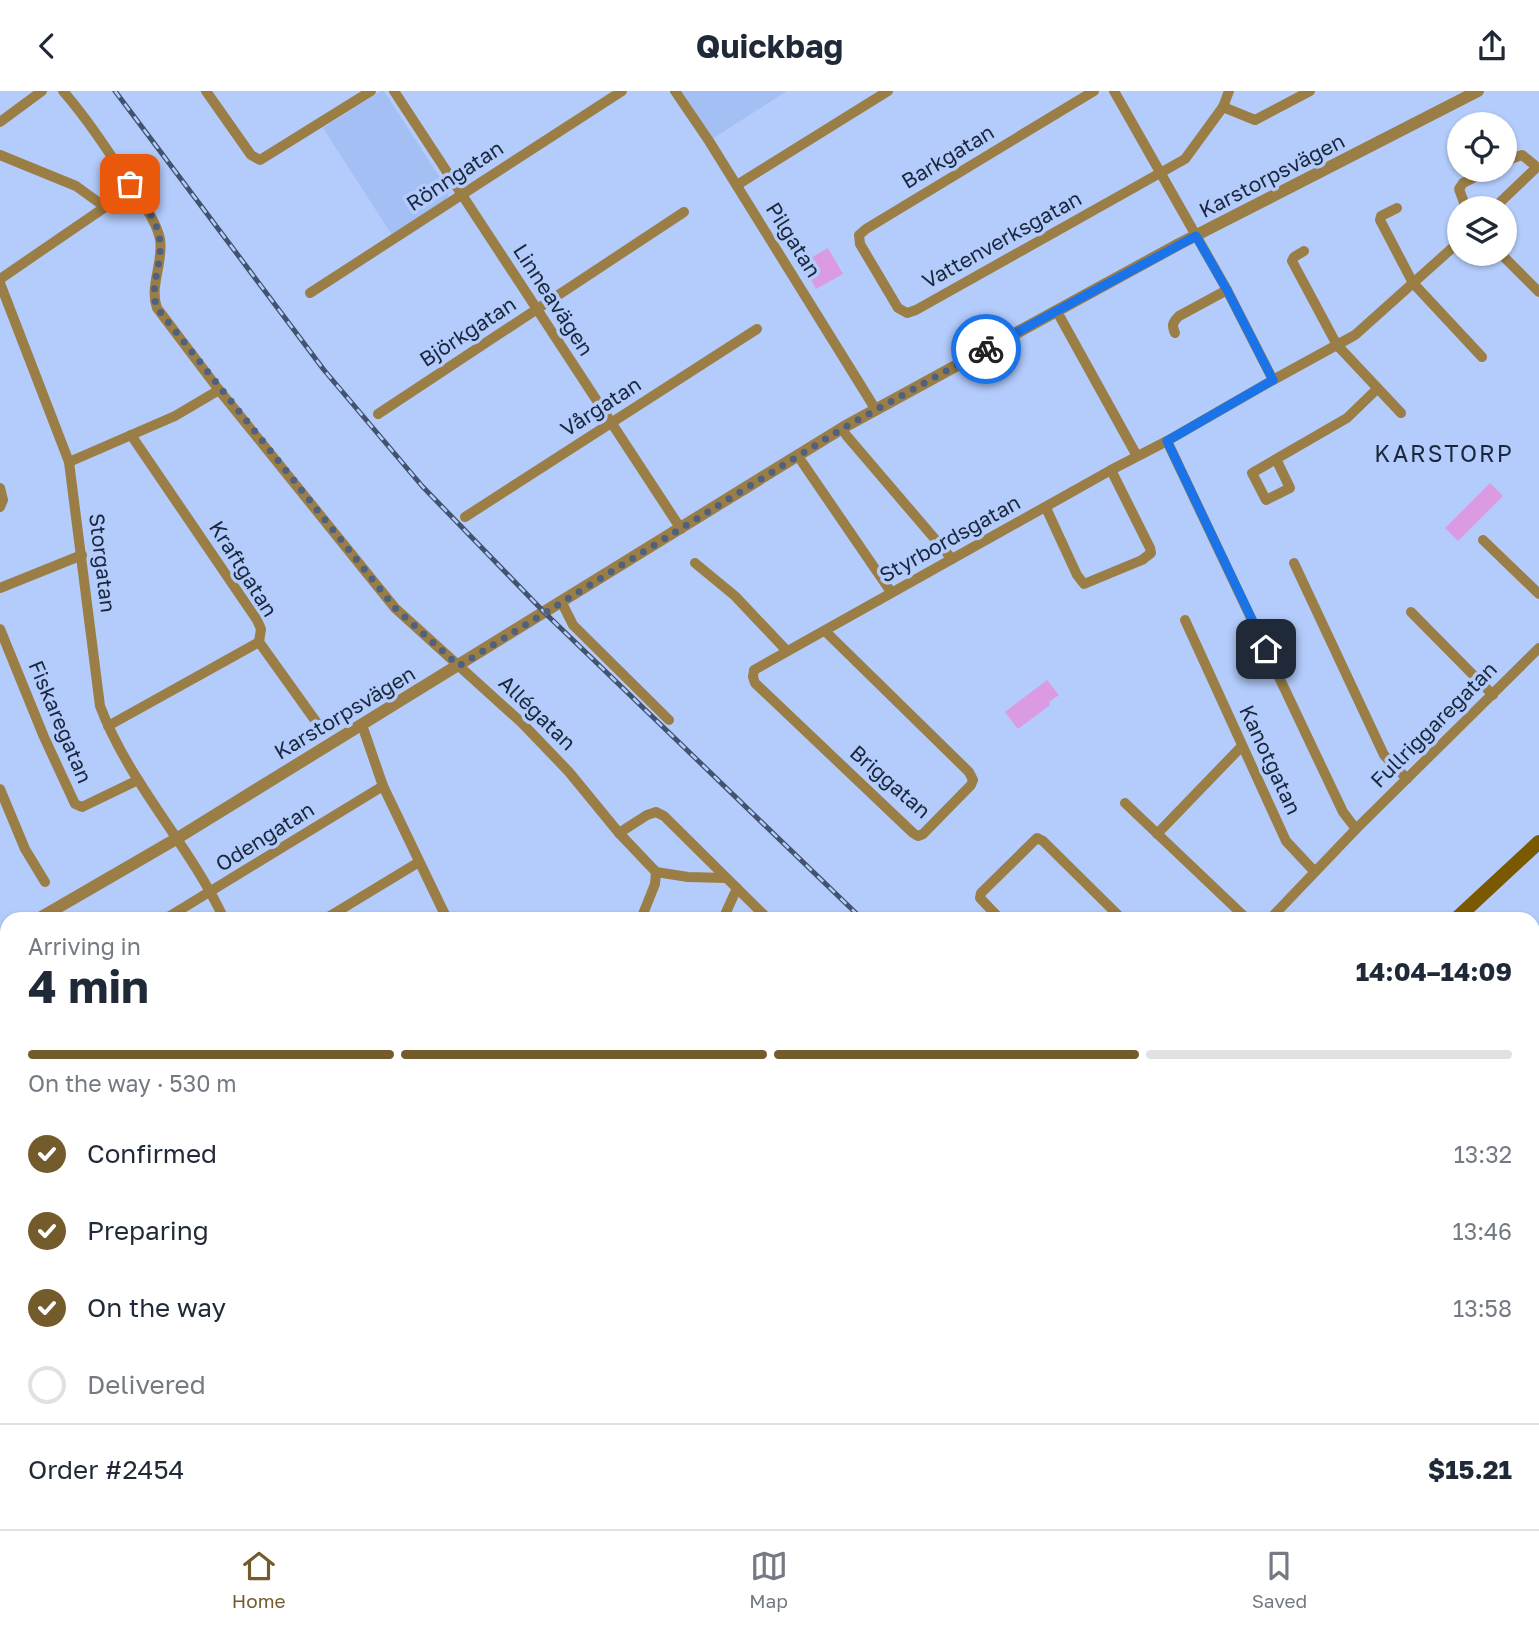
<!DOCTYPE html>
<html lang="en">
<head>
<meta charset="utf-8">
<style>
  :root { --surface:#fff; --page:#f2f2f3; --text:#1f2937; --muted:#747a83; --line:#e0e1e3; --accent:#735b2c }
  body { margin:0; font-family:"Golos Text",sans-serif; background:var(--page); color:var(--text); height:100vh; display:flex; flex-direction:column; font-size:26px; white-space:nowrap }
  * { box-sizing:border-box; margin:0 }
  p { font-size:23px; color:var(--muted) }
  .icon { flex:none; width:38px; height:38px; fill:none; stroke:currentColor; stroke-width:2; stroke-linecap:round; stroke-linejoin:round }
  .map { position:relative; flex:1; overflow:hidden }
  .details { position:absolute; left:0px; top:821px; width:1540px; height:618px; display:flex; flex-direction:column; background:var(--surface); border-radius:21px 21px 0 0; box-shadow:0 2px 5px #0004 }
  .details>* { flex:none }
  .controls { position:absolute; left:1447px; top:21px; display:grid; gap:14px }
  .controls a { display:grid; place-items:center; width:70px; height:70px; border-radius:50%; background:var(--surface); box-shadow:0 2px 5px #0004; font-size:35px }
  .pin { position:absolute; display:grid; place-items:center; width:60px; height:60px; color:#fff; margin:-30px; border-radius:14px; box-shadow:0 4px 10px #0006 }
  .courier { position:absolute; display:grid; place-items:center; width:70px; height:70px; margin:-35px; border:5px solid #1a73e8; border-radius:50%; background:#fff; color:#222; box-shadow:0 2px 9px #0007 }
  .overview em { font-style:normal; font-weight:700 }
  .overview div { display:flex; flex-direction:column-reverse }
  .overview { display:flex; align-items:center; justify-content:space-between; height:119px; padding:0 28px }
  h1 { font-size:46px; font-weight:700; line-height:52px }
  .bar { display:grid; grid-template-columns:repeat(4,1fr); gap:10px 7px; align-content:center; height:84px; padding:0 28px }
  .bar i { height:9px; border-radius:5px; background:var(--line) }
  .bar .current { background:var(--accent) }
  .bar p { grid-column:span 4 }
  .line { display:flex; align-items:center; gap:18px; padding:0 28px; border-top:2px solid var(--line) }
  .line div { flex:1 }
  ol { padding:0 28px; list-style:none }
  li { display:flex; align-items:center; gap:21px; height:77px }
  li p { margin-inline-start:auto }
  li .icon { padding:7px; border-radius:50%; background:var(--accent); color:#fff; stroke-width:4 }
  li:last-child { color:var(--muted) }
  li i { width:38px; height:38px; border:4px solid var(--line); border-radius:50% }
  header { display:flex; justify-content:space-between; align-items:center; height:91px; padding:0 28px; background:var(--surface); font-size:32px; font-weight:700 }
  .menu { display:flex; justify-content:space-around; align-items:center; height:98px; border-top:2px solid var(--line); background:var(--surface); font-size:19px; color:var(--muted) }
  .menu a { display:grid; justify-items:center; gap:4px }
  .menu .current { color:var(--accent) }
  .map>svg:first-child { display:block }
  .built { fill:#a4bff3 }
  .green { fill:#db9be2 }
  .forest { fill:#ac6cb3 }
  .water { fill:#7ca5f6; stroke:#5f7fbe; stroke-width:2 }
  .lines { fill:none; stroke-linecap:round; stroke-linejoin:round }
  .minor { stroke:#9b7e45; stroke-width:10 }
  .tertiary { stroke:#9b7e45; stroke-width:12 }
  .secondary { stroke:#7b5900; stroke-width:14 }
  .rail-casing { stroke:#43536f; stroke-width:5 }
  .rail { stroke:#b3ccfc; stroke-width:2.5; stroke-dasharray:8; stroke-linecap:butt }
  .done { stroke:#506180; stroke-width:7; stroke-dasharray:0 12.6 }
  .route { stroke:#1a73e8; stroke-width:9 }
  .labels { text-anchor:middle; stroke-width:7; stroke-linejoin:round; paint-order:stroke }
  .street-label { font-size:21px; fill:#1b273d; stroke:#b3ccfc }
  .neighbourhood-label { font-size:23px; letter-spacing:2px; fill:#1b273d; stroke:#b3ccfc }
</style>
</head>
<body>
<header><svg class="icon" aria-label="back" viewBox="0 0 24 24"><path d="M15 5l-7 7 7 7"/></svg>Quickbag<svg class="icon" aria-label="share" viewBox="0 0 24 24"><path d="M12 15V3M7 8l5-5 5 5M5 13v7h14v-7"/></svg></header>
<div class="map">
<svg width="1539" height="1438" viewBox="0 0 1539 1438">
  <rect width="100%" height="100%" fill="#b3ccfc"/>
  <!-- built -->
  <g class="built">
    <polygon points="381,0 384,0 449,101 447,108 392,144 323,37"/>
    <polygon points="675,0 787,0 709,50"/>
    <polygon points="1539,1372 1539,1438 1503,1438 1496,1432 1533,1432 1533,1378"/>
  </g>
  <!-- green -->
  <g class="green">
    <polygon points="828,157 843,183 816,198 802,172"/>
    <polygon points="1490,392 1503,405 1458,450 1445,437"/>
    <polygon points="1047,589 1059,604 1049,611 1050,614 1018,638 1005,621"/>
    <polygon points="7,1109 7,1381 0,1373 0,1111"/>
    <polygon points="52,1432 157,1432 159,1438 58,1438"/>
    <polygon points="443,1432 572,1432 564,1438 445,1438"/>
    <polygon points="604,1432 896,1432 892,1438 604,1438 602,1433"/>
    <polygon points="1428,1432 1477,1432 1484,1438 1435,1438"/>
  </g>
  <!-- forest -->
  <polygon class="forest" points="1353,1432 1428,1432 1435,1438 1347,1438"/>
  <!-- water -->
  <polygon class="water" points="0,1391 7,1399 7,1432 36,1432 41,1438 0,1438"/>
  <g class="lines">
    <!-- minor -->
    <g class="minor">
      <path d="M63 0C89 30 110 63 132 96 142 112 156 129 160 148 164 171 149 195 157 217L219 299 395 517 522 632 569 681 619 742 656 781 688 786 726 787"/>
      <polyline points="206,0 251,64 260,69 371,0"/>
      <polyline points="394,0 681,438"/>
      <polyline points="675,0 709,50 876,319"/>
      <polyline points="1094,0 866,138 859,144 860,153 898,217 907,222 916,219 1185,68 1223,16 1229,0"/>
      <polyline points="1114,0 1227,199 1273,289 1167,350 1343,721 1356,738"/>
      <polyline points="1223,16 1255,29 1310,0"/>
      <polyline points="0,31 42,0"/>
      <polyline points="0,64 76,95 105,116"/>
      <polyline points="737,94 888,0"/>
      <polyline points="1397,117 1381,125 1380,129 1413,192 1482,266"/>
      <polyline points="1466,117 1459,98 1463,92 1489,79"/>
      <polyline points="1494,117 1537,76 1522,64 1505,70"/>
      <polyline points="1304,160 1294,166 1292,170 1337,254 1401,322"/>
      <polyline points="1501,163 1539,201"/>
      <polyline points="0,188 133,97"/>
      <path d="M0 192 69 371 100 615C129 692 189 753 224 828"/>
      <polyline points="310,202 622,0"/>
      <polyline points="1060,226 1137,365"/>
      <path d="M1175 242C1171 234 1173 231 1179 225L1227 199"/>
      <polyline points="1273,289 1355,244 1460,150"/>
      <polyline points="378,323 684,121"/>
      <polyline points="131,344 257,529 261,538 259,551 317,632"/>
      <polyline points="846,344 952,468"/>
      <polyline points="1276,368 1290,397 1266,409 1252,382 1347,327 1377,298"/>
      <polyline points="69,371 175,325 219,299"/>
      <polyline points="802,371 891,501"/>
      <polyline points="0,397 3,409 0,416"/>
      <polyline points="1046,417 1077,484 1084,493 1142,469 1151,462 1150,457 1111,379"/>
      <polyline points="465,426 757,238"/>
      <polyline points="1483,449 1539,503"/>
      <polyline points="695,472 735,505 787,560"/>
      <polyline points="1294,472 1384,664 1407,688"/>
      <polyline points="0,497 82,464"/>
      <polyline points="562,512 573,534 669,629"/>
      <polyline points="1411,521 1493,604"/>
      <polyline points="1185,529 1286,750 1314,780"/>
      <polyline points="0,538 44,646 75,713 82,716 138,689"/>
      <polyline points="825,540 969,681 973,689 971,694 923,743 918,745 913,742 755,592 753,586 754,579 1111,379 1167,350"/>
      <polyline points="362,634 383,695 447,828"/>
      <polyline points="108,635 259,551"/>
      <polyline points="0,698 25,758 45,791"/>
      <polyline points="1125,712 1247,828"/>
      <polyline points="619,742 647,724 656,721 664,725 768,828"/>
      <polyline points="1157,743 1242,655"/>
      <polyline points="165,828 383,695"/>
      <polyline points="325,828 419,771"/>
      <polyline points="641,828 655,793 656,781"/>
      <polyline points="723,828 737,797"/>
      <polyline points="1000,828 980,807 981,802 1037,747 1043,750 1122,828"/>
      <polyline points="1270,828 1356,738 1539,557"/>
      <polyline points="275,1432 277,1438"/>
      <polyline points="378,1432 380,1438"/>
      <polyline points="435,1432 437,1438"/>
      <polyline points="578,1438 586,1432"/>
    </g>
    <!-- tertiary -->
    <g class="tertiary">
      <polyline points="38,828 176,748 844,336 1179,153 1478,0"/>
      <polyline points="0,852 7,848"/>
    </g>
    <!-- secondary -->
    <g class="secondary">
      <polyline points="1456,828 1539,751"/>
      <polyline points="907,1438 911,1432"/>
    </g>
    <defs>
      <g id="rail">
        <polyline points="115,0 324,279 422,395 545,522 862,828"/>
        <polyline points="1488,1432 1495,1438"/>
      </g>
    </defs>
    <!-- rail casing -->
    <use href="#rail" class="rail-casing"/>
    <!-- rail -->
    <use href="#rail" class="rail"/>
  </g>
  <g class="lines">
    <!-- done -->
    <path class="done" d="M130 93C142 109 159 131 160 152 162 174 149 196 157 217L395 517 459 575 845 336 986 258"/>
    <!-- route -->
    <polyline class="route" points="986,258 1196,145 1227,199 1273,289 1167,350 1266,558"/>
  </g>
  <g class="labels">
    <!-- street labels -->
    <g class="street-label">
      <text transform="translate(948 66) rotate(-31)" y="7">Barkgatan</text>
      <text transform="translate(455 85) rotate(-33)" y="7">Rönngatan</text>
      <text transform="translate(1272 85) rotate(-27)" y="7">Karstorpsvägen</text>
      <text transform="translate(793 149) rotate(58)" y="7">Pilgatan</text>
      <text transform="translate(1002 149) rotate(-29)" y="7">Vattenverksgatan</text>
      <text transform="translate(553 209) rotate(57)" y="7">Linneavägen</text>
      <text transform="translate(468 241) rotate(-33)" y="7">Björkgatan</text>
      <text transform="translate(601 316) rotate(-33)" y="7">Vårgatan</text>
      <text transform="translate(950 448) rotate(-29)" y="7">Styrbordsgatan</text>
      <text transform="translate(102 472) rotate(83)" y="7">Storgatan</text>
      <text transform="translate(243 478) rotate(58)" y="7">Kraftgatan</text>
      <text transform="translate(345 622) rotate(-31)" y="7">Karstorpsvägen</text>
      <text transform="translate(537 622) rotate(44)" y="7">Allégatan</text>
      <text transform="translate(60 631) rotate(67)" y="7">Fiskaregatan</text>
      <text transform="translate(1434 634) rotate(-45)" y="7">Fullriggaregatan</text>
      <text transform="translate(1270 669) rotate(65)" y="7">Kanotgatan</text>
      <text transform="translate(890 691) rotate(41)" y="7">Briggatan</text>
      <text transform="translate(265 746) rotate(-32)" y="7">Odengatan</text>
    </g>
    <!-- neighbourhood labels -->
    <g class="neighbourhood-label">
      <text x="1444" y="371">KARSTORP</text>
    </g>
  </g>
</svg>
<div class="controls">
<a><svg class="icon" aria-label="locate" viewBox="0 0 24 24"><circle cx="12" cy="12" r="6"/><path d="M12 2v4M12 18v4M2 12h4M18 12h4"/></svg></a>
<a><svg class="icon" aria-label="layers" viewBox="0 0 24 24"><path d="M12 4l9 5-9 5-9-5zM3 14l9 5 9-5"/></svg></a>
</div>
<div class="pin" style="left:130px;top:93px;background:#ea580c"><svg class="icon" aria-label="bag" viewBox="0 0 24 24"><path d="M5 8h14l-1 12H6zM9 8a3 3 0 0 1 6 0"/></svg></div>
<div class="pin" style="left:1266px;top:558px;background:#1f2937"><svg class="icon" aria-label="home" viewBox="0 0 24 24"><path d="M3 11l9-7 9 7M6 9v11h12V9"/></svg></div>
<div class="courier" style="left:986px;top:258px"><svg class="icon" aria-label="bike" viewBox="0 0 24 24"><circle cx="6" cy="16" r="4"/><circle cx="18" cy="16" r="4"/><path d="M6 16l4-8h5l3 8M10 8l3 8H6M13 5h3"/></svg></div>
<section class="details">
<div class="overview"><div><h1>4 min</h1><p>Arriving in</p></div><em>14:04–14:09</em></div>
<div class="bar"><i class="current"></i><i class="current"></i><i class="current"></i><i></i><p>On the way · 530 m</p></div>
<ol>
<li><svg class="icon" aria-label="check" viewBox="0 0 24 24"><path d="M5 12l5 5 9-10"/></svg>Confirmed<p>13:32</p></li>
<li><svg class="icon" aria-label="check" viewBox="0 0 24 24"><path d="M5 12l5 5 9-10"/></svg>Preparing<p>13:46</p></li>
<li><svg class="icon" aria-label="check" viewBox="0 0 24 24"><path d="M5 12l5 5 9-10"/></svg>On the way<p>13:58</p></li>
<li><i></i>Delivered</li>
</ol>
<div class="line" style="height:91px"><div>Order #2454</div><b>$15.21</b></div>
</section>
</div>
<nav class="menu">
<a class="current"><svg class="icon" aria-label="home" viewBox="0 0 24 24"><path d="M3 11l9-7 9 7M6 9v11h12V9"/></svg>Home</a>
<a><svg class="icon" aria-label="map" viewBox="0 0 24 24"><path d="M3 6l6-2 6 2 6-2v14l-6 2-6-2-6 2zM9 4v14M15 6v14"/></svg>Map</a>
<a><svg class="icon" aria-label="saved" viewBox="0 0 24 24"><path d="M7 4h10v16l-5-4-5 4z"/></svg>Saved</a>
</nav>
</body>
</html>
